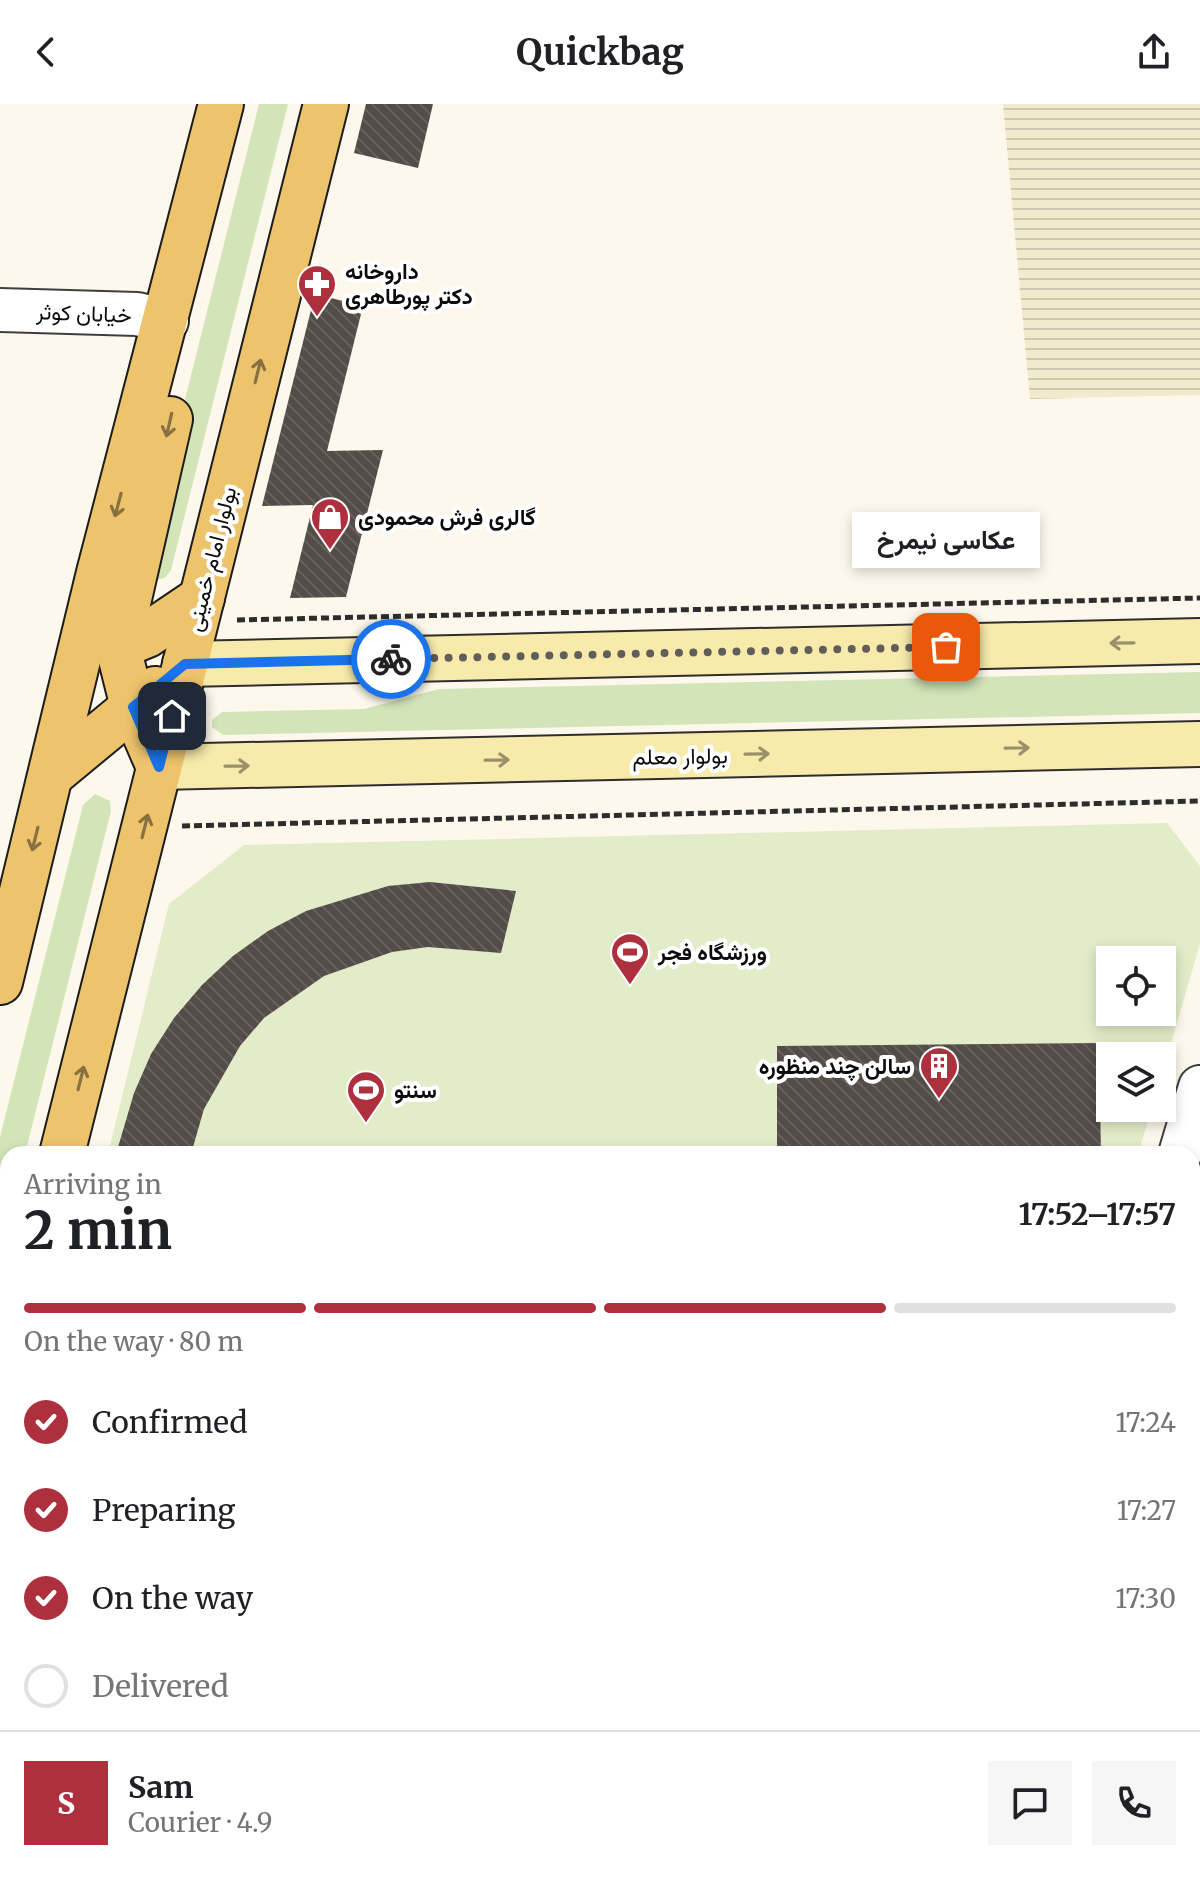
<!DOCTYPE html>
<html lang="en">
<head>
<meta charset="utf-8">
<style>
  :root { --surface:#fff; --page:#f6f6f6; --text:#202124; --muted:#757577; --line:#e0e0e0; --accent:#ae303e }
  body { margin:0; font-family:Merriweather,Vazirmatn,serif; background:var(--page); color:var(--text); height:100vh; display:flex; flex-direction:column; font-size:30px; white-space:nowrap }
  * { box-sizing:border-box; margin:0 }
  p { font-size:26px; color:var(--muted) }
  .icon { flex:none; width:44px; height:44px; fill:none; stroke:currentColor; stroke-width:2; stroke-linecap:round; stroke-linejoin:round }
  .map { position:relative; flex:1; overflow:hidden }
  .details { position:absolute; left:0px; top:1042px; width:1200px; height:746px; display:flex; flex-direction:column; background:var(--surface); border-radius:24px 24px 0 0; box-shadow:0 4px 12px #0003 }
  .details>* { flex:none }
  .tools { position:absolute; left:1096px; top:842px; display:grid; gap:16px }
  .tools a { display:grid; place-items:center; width:80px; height:80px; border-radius:0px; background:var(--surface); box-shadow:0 4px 12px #0003; font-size:40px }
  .pin { position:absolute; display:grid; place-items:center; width:68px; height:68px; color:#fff; margin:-34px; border-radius:16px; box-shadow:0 4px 12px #0006 }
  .courier { position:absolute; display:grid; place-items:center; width:80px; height:80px; margin:-40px; border:6px solid #1a73e8; border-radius:50%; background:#fff; color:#222; box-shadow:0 2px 10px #0007 }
  .bubble { position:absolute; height:56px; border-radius:0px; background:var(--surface); box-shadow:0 4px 12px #0003; font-size:26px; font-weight:700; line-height:56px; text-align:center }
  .headline em { font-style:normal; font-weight:700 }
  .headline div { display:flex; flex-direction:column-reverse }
  .headline { display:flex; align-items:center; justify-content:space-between; height:136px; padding:0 24px }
  h1 { font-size:52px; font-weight:700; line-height:60px }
  .bar { display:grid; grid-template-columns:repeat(4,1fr); gap:12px 8px; align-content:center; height:96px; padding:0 24px }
  .bar i { height:10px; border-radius:6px; background:var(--line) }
  .bar .on { background:var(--accent) }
  .bar p { grid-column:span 4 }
  .line { display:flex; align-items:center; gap:20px; padding:0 24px; border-top:2px solid var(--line) }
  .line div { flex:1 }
  .round { display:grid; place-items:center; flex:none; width:84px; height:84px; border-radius:0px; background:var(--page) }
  ol { padding:0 24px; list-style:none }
  li { display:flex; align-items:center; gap:24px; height:88px }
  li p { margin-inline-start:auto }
  li .icon { padding:8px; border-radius:50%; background:var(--accent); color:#fff; stroke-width:4 }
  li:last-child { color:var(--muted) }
  li i { width:44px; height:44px; border:4px solid var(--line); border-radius:50% }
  header { display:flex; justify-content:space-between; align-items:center; height:104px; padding:0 24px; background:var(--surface); font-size:36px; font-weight:700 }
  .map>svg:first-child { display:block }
  .farmland { fill:url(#farmland-rules) }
  .green { fill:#d2e4b8 }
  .pitch { fill:#e2ecc9; fill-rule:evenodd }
  .building { fill:url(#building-back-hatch) }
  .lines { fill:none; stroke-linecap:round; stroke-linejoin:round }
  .service-casing { stroke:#3e3e3e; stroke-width:20 }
  .minor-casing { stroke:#3e3e3e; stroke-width:38 }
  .tertiary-casing { stroke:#3e3e3e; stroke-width:46 }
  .secondary-casing { stroke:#2d2d2d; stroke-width:48 }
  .primary-casing { stroke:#1c1c1c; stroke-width:48 }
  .path { stroke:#2d2d2d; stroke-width:5; stroke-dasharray:8 4; stroke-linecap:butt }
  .service { stroke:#fff; stroke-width:16 }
  .minor { stroke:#fff; stroke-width:34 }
  .tertiary { stroke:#fff; stroke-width:42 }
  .secondary { stroke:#f8eaab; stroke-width:44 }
  .primary { stroke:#edc46b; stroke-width:44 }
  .oneway { stroke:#877140 }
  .oneway2 { stroke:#99916b }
  .done { stroke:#605e59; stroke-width:8; stroke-dasharray:0 14.4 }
  .route { stroke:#1a73e8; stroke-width:10 }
  .labels { text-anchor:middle; stroke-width:8; stroke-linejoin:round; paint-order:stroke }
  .poi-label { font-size:22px; font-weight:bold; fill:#0b0b0b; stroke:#fff; text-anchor:start }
  .street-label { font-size:22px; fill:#0b0b0b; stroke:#fff }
</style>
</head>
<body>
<header><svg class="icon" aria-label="back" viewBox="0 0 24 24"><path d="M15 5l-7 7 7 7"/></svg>Quickbag<svg class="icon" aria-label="share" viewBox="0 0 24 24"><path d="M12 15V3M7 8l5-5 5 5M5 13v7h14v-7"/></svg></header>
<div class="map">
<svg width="1200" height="1787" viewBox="0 0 1200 1787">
  <defs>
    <pattern id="farmland-rules" width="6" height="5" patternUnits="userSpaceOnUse" patternTransform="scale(2)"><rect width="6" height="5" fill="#f1ebcd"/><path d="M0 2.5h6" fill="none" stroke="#cdc8af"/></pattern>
    <pattern id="building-back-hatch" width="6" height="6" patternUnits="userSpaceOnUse" patternTransform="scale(2)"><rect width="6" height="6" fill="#534c48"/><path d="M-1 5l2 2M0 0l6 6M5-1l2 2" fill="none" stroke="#67615e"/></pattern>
  </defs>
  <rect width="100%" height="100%" fill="#fdf8eb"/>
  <!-- farmland -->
  <polygon class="farmland" points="1003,0 1200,0 1200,291 1030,295"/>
  <!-- green -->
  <g class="green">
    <polygon points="259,0 288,0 171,466 165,474 154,476 144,459"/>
    <polygon points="1200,568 1200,609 223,631 212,623 212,616 222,608 364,605 439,585"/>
    <polygon points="95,690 110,697 111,707 25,1050 8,1050 8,1119 0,1151 0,1033 83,701"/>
    <polygon points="0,1737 8,1745 8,1780 35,1780 40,1787 0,1787"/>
  </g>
  <!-- pitch -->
  <g class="pitch">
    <path d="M1167 719 1200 762V840L1162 970V952H1110V1004H1152L1138 1050H108L169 800 244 741ZM1110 856H1162V908H1110Z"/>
    <rect x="1192" y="1371" width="8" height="105"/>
    <polygon points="8,1457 8,1677 0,1667 0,1561"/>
    <polygon points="74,1780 924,1780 922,1787 76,1787"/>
  </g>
  <!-- building -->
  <g class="building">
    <polygon points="366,0 433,0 418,64 354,49"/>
    <polygon points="315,190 363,202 327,347 383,346 346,493 290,494 313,401 262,402"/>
    <polygon points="430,778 516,787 501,849 428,843 392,848 324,872 264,914 240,942 204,1005 191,1050 116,1050 134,989 151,950 174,914 202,881 233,852 268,827 306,807 388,782"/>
    <polygon points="1099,939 1101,1050 777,1050 777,942"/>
    <polygon points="120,1780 281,1780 280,1787 129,1787"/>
    <polygon points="662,1780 886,1780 884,1787 660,1787"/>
  </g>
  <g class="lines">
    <defs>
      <polyline id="service" points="621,1787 623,1780"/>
      <g id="minor">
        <polyline points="1192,1130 1200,1129"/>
        <polyline points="1192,1238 1200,1238"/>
        <polyline points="1192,1551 1200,1551"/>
      </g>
      <g id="tertiary">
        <polyline points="0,206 137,210 167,217"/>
        <polyline points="1180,1050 1200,983"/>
        <polyline points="964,1787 966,1780"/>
      </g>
      <g id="secondary">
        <polyline points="185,560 1200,537"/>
        <polyline points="159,663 1200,640"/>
      </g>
      <g id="primary">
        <polyline points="118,543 147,531 202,494"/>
        <polyline points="159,663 133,603 118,543 170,315"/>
        <polyline points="51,671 155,585"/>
        <polyline points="0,878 99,469 221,0"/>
        <polyline points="62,1050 326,0"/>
        <polyline points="0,1299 8,1267"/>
      </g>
    </defs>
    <!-- service casing -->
    <use href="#service" class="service-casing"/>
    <!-- minor casing -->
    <use href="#minor" class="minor-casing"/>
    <!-- tertiary casing -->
    <use href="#tertiary" class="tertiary-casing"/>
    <!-- secondary casing -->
    <use href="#secondary" class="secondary-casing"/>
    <!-- primary casing -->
    <use href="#primary" class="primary-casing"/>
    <!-- path -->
    <g class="path">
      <polyline points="237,516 1200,494"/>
      <polyline points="182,722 1200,697"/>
      <polyline points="0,1722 8,1731"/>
      <polyline points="47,1780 51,1787"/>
      <polyline points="449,1787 464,1780"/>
    </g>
    <!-- service -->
    <use href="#service" class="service"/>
    <!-- minor -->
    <use href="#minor" class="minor"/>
    <!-- tertiary -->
    <use href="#tertiary" class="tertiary"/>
    <!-- secondary -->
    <use href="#secondary" class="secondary"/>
    <!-- primary -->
    <use href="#primary" class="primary"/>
  </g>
  <!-- one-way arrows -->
  <defs><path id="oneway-shaft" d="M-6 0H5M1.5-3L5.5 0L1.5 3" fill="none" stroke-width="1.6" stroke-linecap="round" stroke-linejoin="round" transform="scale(2)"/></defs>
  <g class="oneway">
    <use href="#oneway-shaft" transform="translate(258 267) rotate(-76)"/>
    <use href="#oneway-shaft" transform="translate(169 321) rotate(103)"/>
    <use href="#oneway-shaft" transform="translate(118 401) rotate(105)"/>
    <use href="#oneway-shaft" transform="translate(145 722) rotate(-76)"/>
    <use href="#oneway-shaft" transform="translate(35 735) rotate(104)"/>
    <use href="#oneway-shaft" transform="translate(81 974) rotate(-76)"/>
  </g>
  <g class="oneway2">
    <use href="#oneway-shaft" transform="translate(1122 539) rotate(179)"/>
    <use href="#oneway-shaft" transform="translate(1017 644) rotate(-1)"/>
    <use href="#oneway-shaft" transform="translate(757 650) rotate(-1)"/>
    <use href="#oneway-shaft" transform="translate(497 656) rotate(-1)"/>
    <use href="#oneway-shaft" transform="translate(237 662) rotate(-1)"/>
  </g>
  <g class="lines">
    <!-- done -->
    <polyline class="done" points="391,555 946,543"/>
    <!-- route -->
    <polyline class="route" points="172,612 159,663 133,603 185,560 391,555"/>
  </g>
  <!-- icons -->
  <defs>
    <symbol id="pharmacy-pin" viewBox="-11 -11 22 30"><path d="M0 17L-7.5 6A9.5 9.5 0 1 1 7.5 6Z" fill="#ae303e" stroke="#fff"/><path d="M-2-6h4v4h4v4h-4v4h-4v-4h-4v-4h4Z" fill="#fff"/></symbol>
    <symbol id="shop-pin" viewBox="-11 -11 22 30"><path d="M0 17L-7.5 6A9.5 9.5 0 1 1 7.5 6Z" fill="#ae303e" stroke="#fff"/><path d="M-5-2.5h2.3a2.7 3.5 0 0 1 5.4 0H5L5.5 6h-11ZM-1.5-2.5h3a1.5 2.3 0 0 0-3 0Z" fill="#fff"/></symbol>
    <symbol id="stadium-pin" viewBox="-11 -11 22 30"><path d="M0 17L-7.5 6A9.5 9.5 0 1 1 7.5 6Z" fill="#ae303e" stroke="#fff"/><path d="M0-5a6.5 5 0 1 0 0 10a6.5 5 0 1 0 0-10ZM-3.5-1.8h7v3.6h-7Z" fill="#fff"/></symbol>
    <symbol id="building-pin" viewBox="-11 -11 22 30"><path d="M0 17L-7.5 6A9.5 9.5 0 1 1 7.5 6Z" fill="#ae303e" stroke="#fff"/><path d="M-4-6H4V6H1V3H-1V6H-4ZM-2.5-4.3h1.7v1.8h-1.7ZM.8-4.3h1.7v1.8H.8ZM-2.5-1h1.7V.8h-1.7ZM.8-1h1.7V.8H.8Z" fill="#fff"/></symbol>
  </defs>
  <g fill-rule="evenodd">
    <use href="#pharmacy-pin" x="295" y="158" width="44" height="60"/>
    <use href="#shop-pin" x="308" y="391" width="44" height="60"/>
    <use href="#stadium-pin" x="608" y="826" width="44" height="60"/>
    <use href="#building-pin" x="917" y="940" width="44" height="60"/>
    <use href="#stadium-pin" x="344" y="964" width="44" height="60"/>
  </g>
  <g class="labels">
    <!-- poi labels -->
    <g class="poi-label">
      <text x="345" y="175">داروخانه<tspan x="345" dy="25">دکتر پورطاهری</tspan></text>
      <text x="358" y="421">گالری فرش محمودی</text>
      <text x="658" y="856">ورزشگاه فجر</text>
      <text x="911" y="970" text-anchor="end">سالن چند منظوره</text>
      <text x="394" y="994">سنتو</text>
    </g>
    <!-- street labels -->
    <g class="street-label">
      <text transform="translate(84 209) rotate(2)" y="8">خیابان کوثر</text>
      <text transform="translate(211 455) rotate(-76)" y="8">بولوار امام خمینی</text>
      <text transform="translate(680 652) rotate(-1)" y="8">بولوار معلم</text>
    </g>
  </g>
</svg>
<div class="tools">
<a><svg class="icon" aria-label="locate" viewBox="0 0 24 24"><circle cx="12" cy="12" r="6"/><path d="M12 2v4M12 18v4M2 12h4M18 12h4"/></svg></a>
<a><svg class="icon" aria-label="layers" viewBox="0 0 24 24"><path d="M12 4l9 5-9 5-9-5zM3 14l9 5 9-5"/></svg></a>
</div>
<div class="pin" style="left:946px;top:543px;background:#ea580c"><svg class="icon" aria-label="bag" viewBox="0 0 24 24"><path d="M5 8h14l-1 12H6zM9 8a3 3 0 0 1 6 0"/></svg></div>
<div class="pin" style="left:172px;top:612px;background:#1f2937"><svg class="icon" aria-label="home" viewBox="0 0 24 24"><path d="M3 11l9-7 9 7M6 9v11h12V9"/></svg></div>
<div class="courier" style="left:391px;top:555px"><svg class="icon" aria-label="bike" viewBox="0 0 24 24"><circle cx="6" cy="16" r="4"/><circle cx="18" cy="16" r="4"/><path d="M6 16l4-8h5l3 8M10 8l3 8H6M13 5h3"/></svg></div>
<div class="bubble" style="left:852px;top:408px;width:188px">عکاسی نیمرخ</div>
<section class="details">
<div class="headline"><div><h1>2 min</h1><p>Arriving in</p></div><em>17:52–17:57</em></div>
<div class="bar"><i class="on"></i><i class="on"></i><i class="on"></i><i></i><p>On the way · 80 m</p></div>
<ol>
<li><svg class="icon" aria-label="check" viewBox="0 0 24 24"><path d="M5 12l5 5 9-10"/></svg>Confirmed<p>17:24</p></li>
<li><svg class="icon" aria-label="check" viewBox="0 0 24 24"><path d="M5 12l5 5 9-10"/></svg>Preparing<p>17:27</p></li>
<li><svg class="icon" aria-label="check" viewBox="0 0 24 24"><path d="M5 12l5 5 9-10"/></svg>On the way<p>17:30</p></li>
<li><i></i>Delivered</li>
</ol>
<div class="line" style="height:144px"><b class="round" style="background:var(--accent);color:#fff">S</b><div><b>Sam</b><p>Courier · 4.9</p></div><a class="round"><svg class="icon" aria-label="chat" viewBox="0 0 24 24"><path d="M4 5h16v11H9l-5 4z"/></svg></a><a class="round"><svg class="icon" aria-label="phone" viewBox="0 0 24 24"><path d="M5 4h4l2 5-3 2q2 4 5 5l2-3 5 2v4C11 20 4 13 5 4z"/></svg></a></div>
</section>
</div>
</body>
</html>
